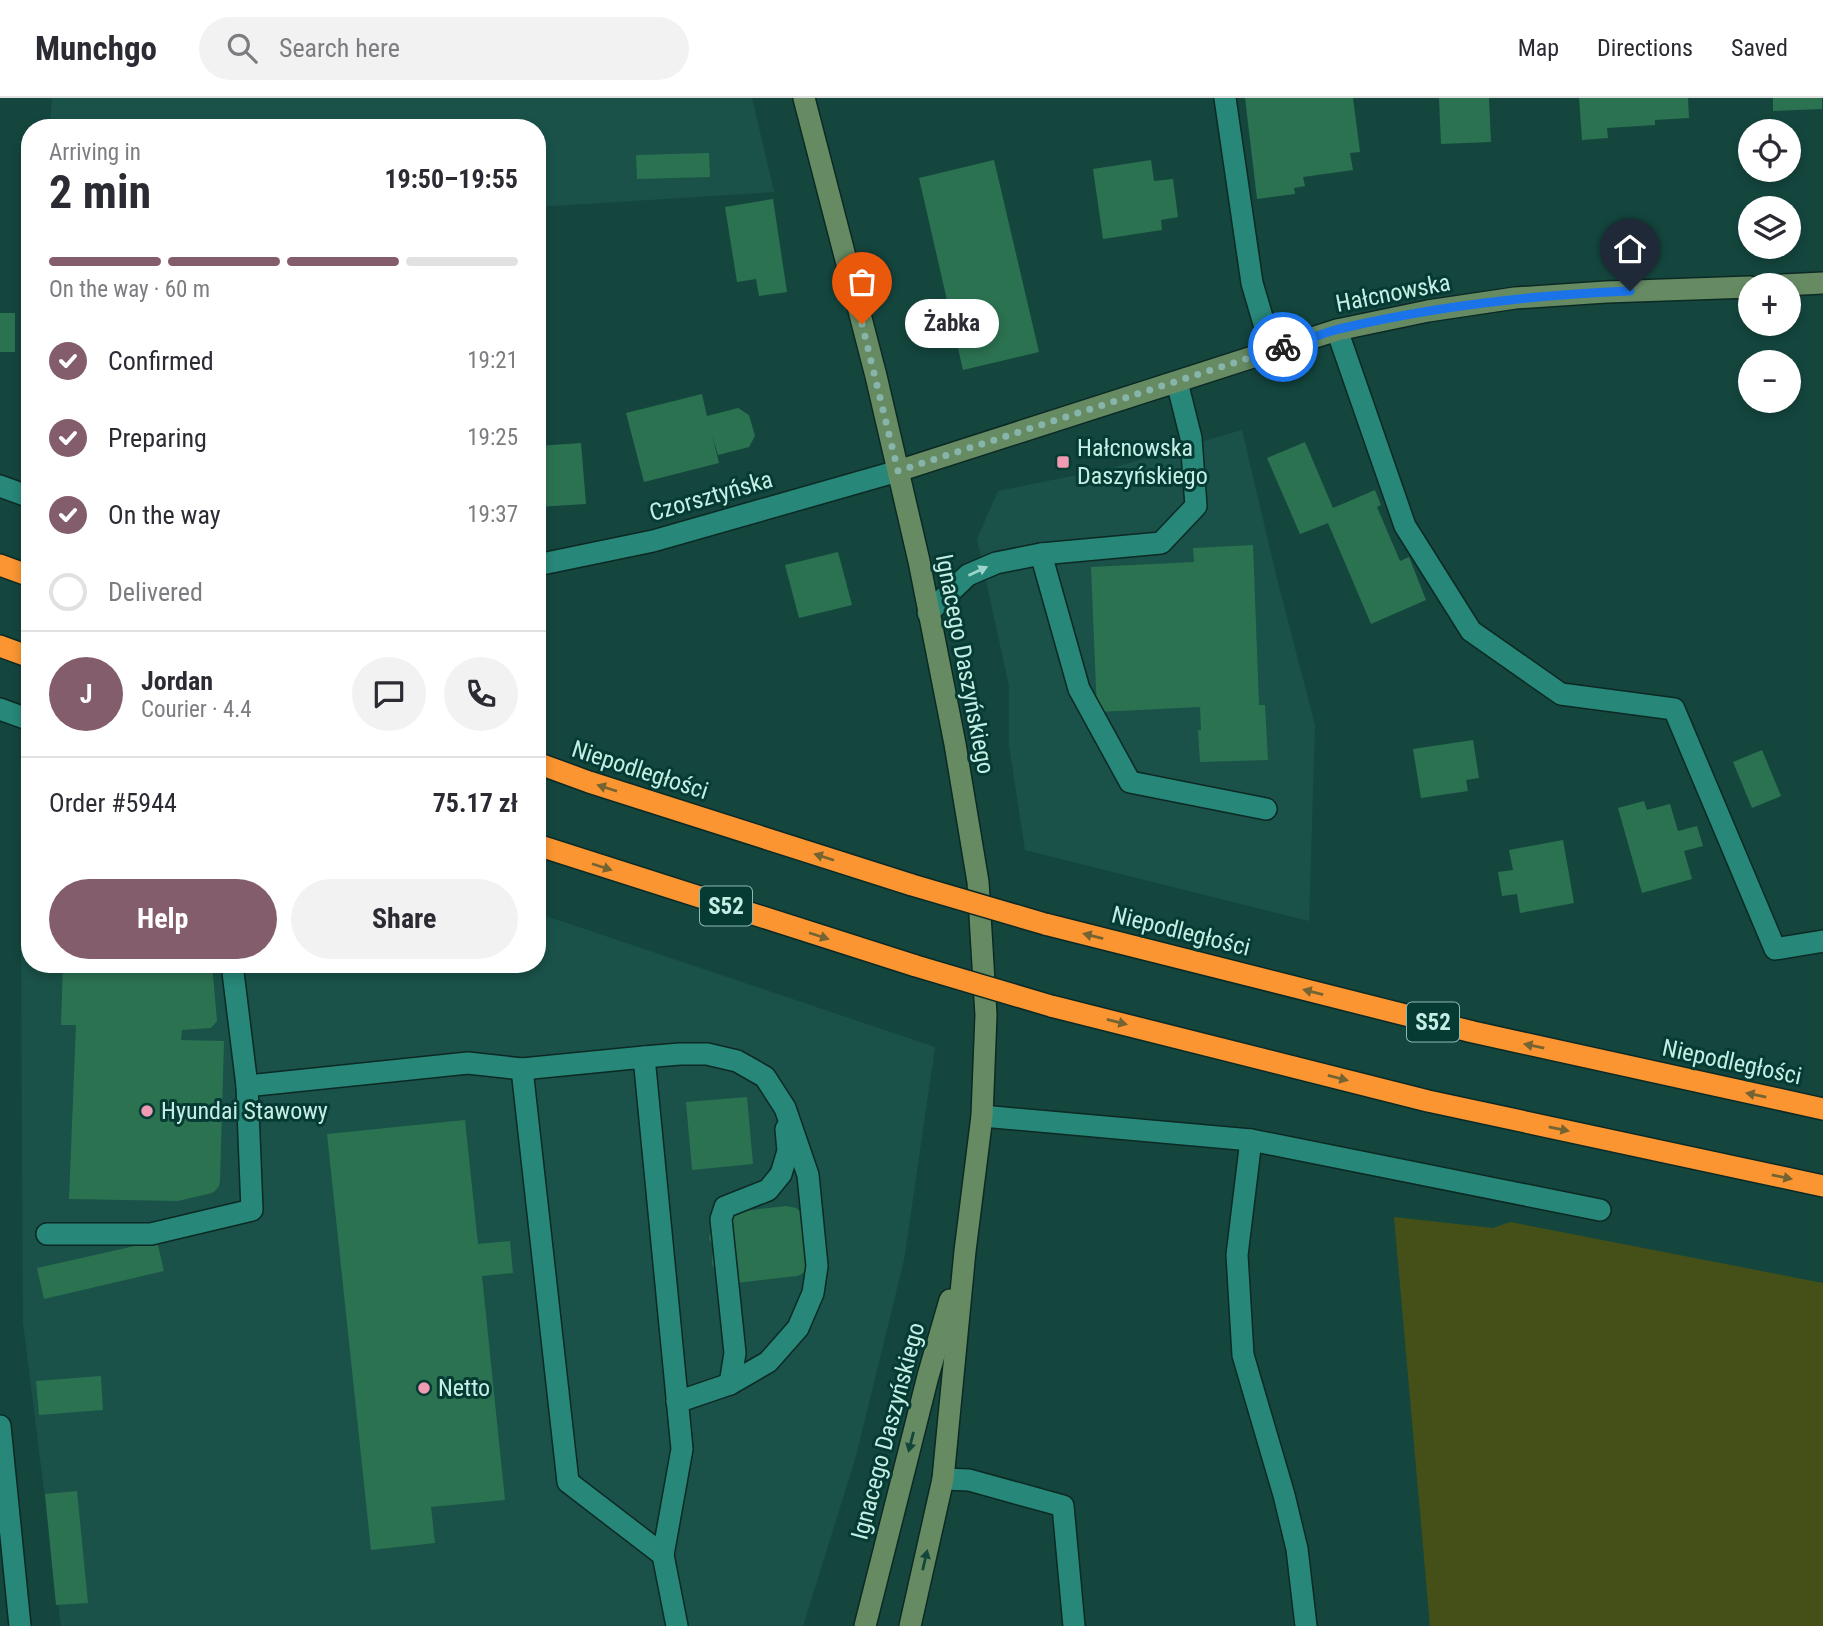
<!DOCTYPE html>
<html lang="en">
<head>
<meta charset="utf-8">
<style>
  :root { --surface:#fff; --page:#f2f2f3; --text:#2b2b33; --muted:#7c7c81; --line:#e1e1e2; --accent:#845d6d }
  body { margin:0; font-family:"Roboto Condensed",sans-serif; background:var(--page); color:var(--text); height:100vh; display:flex; flex-direction:column; font-size:26px; white-space:nowrap }
  * { box-sizing:border-box; margin:0 }
  p { font-size:23px; color:var(--muted) }
  .icon { flex:none; width:38px; height:38px; fill:none; stroke:currentColor; stroke-width:2; stroke-linecap:round; stroke-linejoin:round }
  .map { position:relative; flex:1; overflow:hidden }
  .drawer { position:absolute; left:21px; top:21px; width:525px; height:854px; display:flex; flex-direction:column; background:var(--surface); border-radius:28px; box-shadow:0 4px 10px #0003 }
  .drawer>* { flex:none }
  .fabs { position:absolute; left:1738px; top:21px; display:grid; gap:14px }
  .fabs a { display:grid; place-items:center; width:63px; height:63px; border-radius:50%; background:var(--surface); box-shadow:0 4px 10px #0003; font-size:35px }
  .pin { position:absolute; display:grid; place-items:center; width:60px; height:60px; color:#fff; margin:-72px -30px; border-radius:50% 50% 50% 0; rotate:-45deg; box-shadow:0 0 7px #0007 }
  .pin .icon { rotate:45deg }
  .courier { position:absolute; display:grid; place-items:center; width:70px; height:70px; margin:-35px; border:5px solid #1a73e8; border-radius:50%; background:#fff; color:#222; box-shadow:0 2px 9px #0007 }
  .bubble { position:absolute; height:49px; border-radius:24px; background:var(--surface); box-shadow:0 4px 10px #0003; font-size:23px; font-weight:700; line-height:49px; text-align:center }
  .headline em { font-style:normal; font-weight:700 }
  .headline div { display:flex; flex-direction:column-reverse }
  .headline { display:flex; align-items:center; justify-content:space-between; height:119px; padding:0 28px }
  h1 { font-size:46px; font-weight:700; line-height:52px }
  .bar { display:grid; grid-template-columns:repeat(4,1fr); gap:10px 7px; align-content:center; height:84px; padding:0 28px }
  .bar i { height:9px; border-radius:5px; background:var(--line) }
  .bar .on { background:var(--accent) }
  .bar p { grid-column:span 4 }
  .line { display:flex; align-items:center; gap:18px; padding:0 28px; border-top:2px solid var(--line) }
  .line div { flex:1 }
  .round { display:grid; place-items:center; flex:none; width:74px; height:74px; border-radius:37px; background:var(--page) }
  ol { padding:0 28px; list-style:none }
  li { display:flex; align-items:center; gap:21px; height:77px }
  li p { margin-inline-start:auto }
  li .icon { padding:7px; border-radius:50%; background:var(--accent); color:#fff; stroke-width:4 }
  li:last-child { color:var(--muted) }
  li i { width:38px; height:38px; border:4px solid var(--line); border-radius:50% }
  .cta { display:flex; gap:14px; margin-top:auto; padding:14px 28px }
  .cta a { flex:1; height:80px; border-radius:42px; background:var(--accent); color:#fff; font-size:28px; font-weight:700; line-height:80px; text-align:center }
  .cta a+a { background:var(--page); color:var(--text) }
  header { display:flex; align-items:center; gap:42px; box-sizing:border-box; height:98px; padding:0 35px; background:var(--surface); border-bottom:2px solid var(--line) }
  header strong { font-size:33px }
  nav { display:flex; gap:38px; margin-inline-start:auto; font-size:24px }
  .search { width:490px; height:63px; background:var(--page); display:flex; align-items:center; gap:18px; box-sizing:border-box; padding:0 24px; border-radius:38px; color:var(--muted); font-size:26px }
  .map>svg:first-child { display:block }
  .built { fill:#1a5249 }
  .green { fill:#445017 }
  .building { fill:#2b7251 }
  .lines { fill:none; stroke-linecap:round; stroke-linejoin:round }
  .lane-casing { stroke:#0c2924; stroke-width:24 }
  .street-casing { stroke:#0c2924; stroke-width:24 }
  .secondary-casing { stroke:#0c2924; stroke-width:24 }
  .highway-casing { stroke:#0c2924; stroke-width:24 }
  .lane { stroke:#278778; stroke-width:21 }
  .street { stroke:#278778; stroke-width:21 }
  .secondary { stroke:#668b63; stroke-width:21 }
  .highway { stroke:#fa9531; stroke-width:21 }
  .highway-bridge-casing { stroke:#0c2924; stroke-width:24; stroke-linecap:butt }
  .highway-bridge { stroke:#fa9531; stroke-width:21 }
  .oneway { fill:#9ed5ca }
  .oneway2 { fill:#746433 }
  .oneway3 { fill:#14473b }
  .done { stroke:#87b4ab; stroke-width:7; stroke-dasharray:0 12.6 }
  .route { stroke:#1a73e8; stroke-width:9 }
  .poi-dot { fill:#f09ab4; stroke:#063b34; stroke-width:2.5 }
  .labels { text-anchor:middle; stroke-width:6; stroke-linejoin:round; paint-order:stroke }
  .shield { fill:#063b34; stroke:#8cb9b0; stroke-width:2 }
  .shield-label { font-size:23px; font-weight:bold; fill:#c5efe5 }
  .street-label { font-size:24px; fill:#c5efe5; stroke:#063b34 }
  .poi-label { font-size:24px; fill:#c5efe5; stroke:#063b34; text-anchor:start }
</style>
</head>
<body>
<header>
<strong>Munchgo</strong>
<div class="search"><svg class="icon" aria-label="search" viewBox="0 0 24 24"><circle cx="10" cy="10" r="6"/><path d="M15 15l6 6"/></svg>Search here</div>
<nav><a>Map</a><a>Directions</a><a>Saved</a></nav>
</header>
<div class="map">
<svg width="1823" height="1528" viewBox="0 0 1823 1528">
  <rect width="100%" height="100%" fill="#14463e"/>
  <!-- built -->
  <g class="built">
    <polygon points="52,0 752,0 774,94 537,109 537,30 50,30"/>
    <polygon points="1242,332 1277,481 1315,627 1309,823 1025,752 1009,647 1009,588 977,441 998,393 1112,370"/>
    <polygon points="20,662 30,665 30,866 537,866 537,815 935,949 904,1162 856,1358 803,1528 61,1528 23,1224"/>
  </g>
  <!-- green -->
  <polygon class="green" points="1394,1119 1493,1130 1510,1124 1823,1185 1823,1528 1430,1528"/>
  <!-- building -->
  <g class="building">
    <polygon points="1245,0 1353,0 1360,54 1350,55 1353,72 1303,79 1305,88 1294,90 1295,96 1257,101"/>
    <polygon points="1439,0 1489,0 1491,44 1441,46"/>
    <polygon points="1579,0 1688,0 1689,20 1655,22 1655,27 1607,30 1608,40 1582,42"/>
    <polygon points="1773,0 1822,0 1822,11 1773,13"/>
    <polygon points="709,55 710,79 637,81 636,57"/>
    <polygon points="994,62 1039,254 963,272 919,80"/>
    <polygon points="1151,62 1154,83 1173,81 1178,119 1161,122 1162,132 1103,141 1093,71"/>
    <polygon points="773,101 787,194 759,198 756,181 737,184 725,109"/>
    <rect x="0" y="215" width="15" height="39"/>
    <polygon points="702,296 707,318 738,310 749,317 755,338 749,349 718,357 712,337 719,365 644,384 626,315"/>
    <polygon points="1305,344 1333,410 1375,392 1381,407 1377,409 1400,463 1409,459 1426,502 1371,526 1328,425 1300,436 1267,360"/>
    <polygon points="581,345 586,406 537,409 537,348"/>
    <polygon points="1253,447 1259,607 1265,607 1268,662 1200,664 1198,632 1201,632 1200,609 1097,614 1091,469 1194,464 1193,450"/>
    <polygon points="838,454 852,507 799,520 785,467"/>
    <polygon points="1473,642 1479,680 1466,682 1468,693 1421,700 1413,651"/>
    <polygon points="1762,652 1781,698 1752,710 1733,664"/>
    <polygon points="1644,703 1647,712 1670,706 1678,733 1697,728 1703,748 1684,753 1692,781 1642,795 1618,710"/>
    <polygon points="1563,742 1574,805 1520,815 1517,796 1502,798 1498,774 1513,772 1509,752"/>
    <polygon points="63,866 212,866 217,923 211,930 182,932 181,942 224,943 220,1083 219,1088 216,1092 212,1095 178,1103 69,1101 76,927 61,927"/>
    <polygon points="747,999 753,1066 692,1072 686,1004"/>
    <polygon points="465,1022 478,1146 510,1143 513,1175 482,1178 505,1402 431,1409 435,1445 371,1452 327,1036"/>
    <polygon points="786,1108 796,1110 802,1114 807,1170 802,1176 797,1178 737,1185 715,1172 712,1166 713,1149 709,1140 712,1129 733,1114"/>
    <polygon points="157,1143 164,1173 44,1201 37,1170"/>
    <polygon points="101,1278 103,1312 39,1317 36,1283"/>
    <polygon points="77,1393 88,1505 56,1507 45,1396"/>
  </g>
  <g class="lines">
    <defs>
      <g id="lane">
        <polyline points="1225,0 1252,185 1272,253"/>
        <polyline points="1337,232 1405,428 1471,533 1561,596 1674,611 1775,851 1823,843"/>
        <polyline points="1041,456 1079,591 1130,684 1266,711"/>
        <polyline points="928,515 968,477 996,465 1041,456 1161,445 1196,408 1191,340 1177,284"/>
        <polygon points="644,959 682,1351 663,1457 568,1384 522,971"/>
        <polyline points="644,959 680,956 707,956 737,963 765,979 785,1010 808,1077 817,1168 813,1195 798,1230 768,1264 730,1286 677,1304"/>
        <polyline points="247,988 468,965 522,971"/>
        <polyline points="1251,1042 1237,1157 1243,1257 1284,1397 1297,1451 1306,1528"/>
        <polyline points="47,1136 151,1136 252,1112 247,988 232,866"/>
        <polyline points="730,1286 735,1255 721,1121 725,1109 768,1092 781,1076 788,1053 786,1031"/>
        <polyline points="943,1381 969,1382 1063,1408 1074,1528"/>
      </g>
      <g id="street">
        <polyline points="0,388 30,399"/>
        <polyline points="537,467 653,443 898,373"/>
        <polyline points="0,611 30,622"/>
        <polyline points="982,1018 1251,1042 1600,1112"/>
        <polyline points="0,1328 20,1528"/>
        <polyline points="663,1457 677,1528"/>
      </g>
      <g id="secondary">
        <polyline points="804,0 876,278 919,463 955,646 978,784 986,917 982,1018 965,1153 943,1381 910,1528"/>
        <polyline points="1783,187 1823,185"/>
        <polyline points="898,373 1337,232 1428,213 1515,200 1606,194 1750,189"/>
        <polyline points="865,1528 928,1278 950,1202"/>
      </g>
      <g id="highway">
        <polyline points="0,467 30,478"/>
        <polyline points="0,548 30,559"/>
        <polyline points="537,665 589,684 912,787"/>
        <polyline points="537,747 916,868"/>
        <polyline points="1045,826 1473,934 1823,1011"/>
        <polyline points="1051,908 1428,1003 1823,1088"/>
      </g>
    </defs>
    <!-- lane casing -->
    <use href="#lane" class="lane-casing"/>
    <!-- street casing -->
    <use href="#street" class="street-casing"/>
    <!-- secondary casing -->
    <use href="#secondary" class="secondary-casing"/>
    <!-- highway casing -->
    <use href="#highway" class="highway-casing"/>
    <!-- lane -->
    <use href="#lane" class="lane"/>
    <!-- street -->
    <use href="#street" class="street"/>
    <!-- secondary -->
    <use href="#secondary" class="secondary"/>
    <!-- highway -->
    <use href="#highway" class="highway"/>
    <defs>
      <g id="highway-bridge">
        <polyline points="912,787 1045,826"/>
        <polyline points="916,868 1051,908"/>
      </g>
    </defs>
    <!-- highway-bridge casing -->
    <use href="#highway-bridge" class="highway-bridge-casing"/>
    <!-- highway-bridge -->
    <use href="#highway-bridge" class="highway-bridge"/>
  </g>
  <!-- one-way arrows -->
  <defs><path id="oneway-solid" d="M-6-.8H1V-3.2L6.5 0L1 3.2V.8H-6Z" transform="scale(1.75)"/></defs>
  <use class="oneway" href="#oneway-solid" transform="translate(978 473) rotate(-25)"/>
  <g class="oneway2">
    <use href="#oneway-solid" transform="translate(607 690) rotate(-162)"/>
    <use href="#oneway-solid" transform="translate(824 759) rotate(-162)"/>
    <use href="#oneway-solid" transform="translate(602 769) rotate(18)"/>
    <use href="#oneway-solid" transform="translate(819 838) rotate(18)"/>
    <use href="#oneway-solid" transform="translate(1093 838) rotate(-166)"/>
    <use href="#oneway-solid" transform="translate(1313 894) rotate(-166)"/>
    <use href="#oneway-solid" transform="translate(1117 924) rotate(14)"/>
    <use href="#oneway-solid" transform="translate(1534 948) rotate(-168)"/>
    <use href="#oneway-solid" transform="translate(1338 980) rotate(14)"/>
    <use href="#oneway-solid" transform="translate(1756 997) rotate(-168)"/>
    <use href="#oneway-solid" transform="translate(1559 1031) rotate(12)"/>
    <use href="#oneway-solid" transform="translate(1782 1079) rotate(12)"/>
  </g>
  <g class="oneway3">
    <use href="#oneway-solid" transform="translate(911 1344) rotate(104)"/>
    <use href="#oneway-solid" transform="translate(925 1462) rotate(-77)"/>
  </g>
  <g class="lines">
    <!-- done -->
    <polyline class="done" points="862,226 898,373 1283,249"/>
    <!-- route -->
    <path class="route" d="M1283 249C1302 243 1321 236 1339 231 1435 208 1532 197 1630 193"/>
  </g>
  <!-- markers -->
  <g class="poi-dot">
    <rect x="1056" y="357" width="14" height="14" rx="3.5"/>
    <circle cx="147" cy="1013" r="7"/>
    <circle cx="424" cy="1290" r="7"/>
  </g>
  <g class="labels">
    <!-- shield labels -->
    <g class="shield">
      <rect x="700" y="788.5" width="52" height="39" rx="5"/>
      <rect x="1407" y="904.5" width="52" height="39" rx="5"/>
    </g>
    <g class="shield-label">
      <text x="726" y="816">S52</text>
      <text x="1433" y="932">S52</text>
    </g>
    <!-- street labels -->
    <g class="street-label">
      <text transform="translate(1393 195) rotate(-11)" y="8">Hałcnowska</text>
      <text transform="translate(711 398) rotate(-16)" y="8">Czorsztyńska</text>
      <text transform="translate(965 566) rotate(79)" y="8">Ignacego Daszyńskiego</text>
      <text transform="translate(640 672) rotate(18)" y="8">Niepodległości</text>
      <text transform="translate(1181 833) rotate(14)" y="8">Niepodległości</text>
      <text transform="translate(1732 964) rotate(12)" y="8">Niepodległości</text>
      <text transform="translate(888 1333) rotate(-75)" y="8">Ignacego Daszyńskiego</text>
    </g>
    <!-- poi labels -->
    <g class="poi-label">
      <text x="1077" y="358">Hałcnowska<tspan x="1077" dy="28">Daszyńskiego</tspan></text>
      <text x="161" y="1021">Hyundai Stawowy</text>
      <text x="438" y="1298">Netto</text>
    </g>
  </g>
</svg>
<div class="fabs">
<a><svg class="icon" aria-label="locate" viewBox="0 0 24 24"><circle cx="12" cy="12" r="6"/><path d="M12 2v4M12 18v4M2 12h4M18 12h4"/></svg></a>
<a><svg class="icon" aria-label="layers" viewBox="0 0 24 24"><path d="M12 4l9 5-9 5-9-5zM3 14l9 5 9-5"/></svg></a>
<a>+</a>
<a>−</a>
</div>
<div class="pin" style="left:862px;top:226px;background:#ea580c"><svg class="icon" aria-label="bag" viewBox="0 0 24 24"><path d="M5 8h14l-1 12H6zM9 8a3 3 0 0 1 6 0"/></svg></div>
<div class="pin" style="left:1630px;top:193px;background:#1f2937"><svg class="icon" aria-label="home" viewBox="0 0 24 24"><path d="M3 11l9-7 9 7M6 9v11h12V9"/></svg></div>
<div class="courier" style="left:1283px;top:249px"><svg class="icon" aria-label="bike" viewBox="0 0 24 24"><circle cx="6" cy="16" r="4"/><circle cx="18" cy="16" r="4"/><path d="M6 16l4-8h5l3 8M10 8l3 8H6M13 5h3"/></svg></div>
<div class="bubble" style="left:905px;top:201px;width:94px">Żabka</div>
<section class="drawer">
<div class="headline"><div><h1>2 min</h1><p>Arriving in</p></div><em>19:50–19:55</em></div>
<div class="bar"><i class="on"></i><i class="on"></i><i class="on"></i><i></i><p>On the way · 60 m</p></div>
<ol>
<li><svg class="icon" aria-label="check" viewBox="0 0 24 24"><path d="M5 12l5 5 9-10"/></svg>Confirmed<p>19:21</p></li>
<li><svg class="icon" aria-label="check" viewBox="0 0 24 24"><path d="M5 12l5 5 9-10"/></svg>Preparing<p>19:25</p></li>
<li><svg class="icon" aria-label="check" viewBox="0 0 24 24"><path d="M5 12l5 5 9-10"/></svg>On the way<p>19:37</p></li>
<li><i></i>Delivered</li>
</ol>
<div class="line" style="height:126px"><b class="round" style="background:var(--accent);color:#fff">J</b><div><b>Jordan</b><p>Courier · 4.4</p></div><a class="round"><svg class="icon" aria-label="chat" viewBox="0 0 24 24"><path d="M4 5h16v11H9l-5 4z"/></svg></a><a class="round"><svg class="icon" aria-label="phone" viewBox="0 0 24 24"><path d="M5 4h4l2 5-3 2q2 4 5 5l2-3 5 2v4C11 20 4 13 5 4z"/></svg></a></div>
<div class="line" style="height:91px"><div>Order #5944</div><b>75.17 zł</b></div>
<div class="cta"><a>Help</a><a>Share</a></div>
</section>
</div>
</body>
</html>
